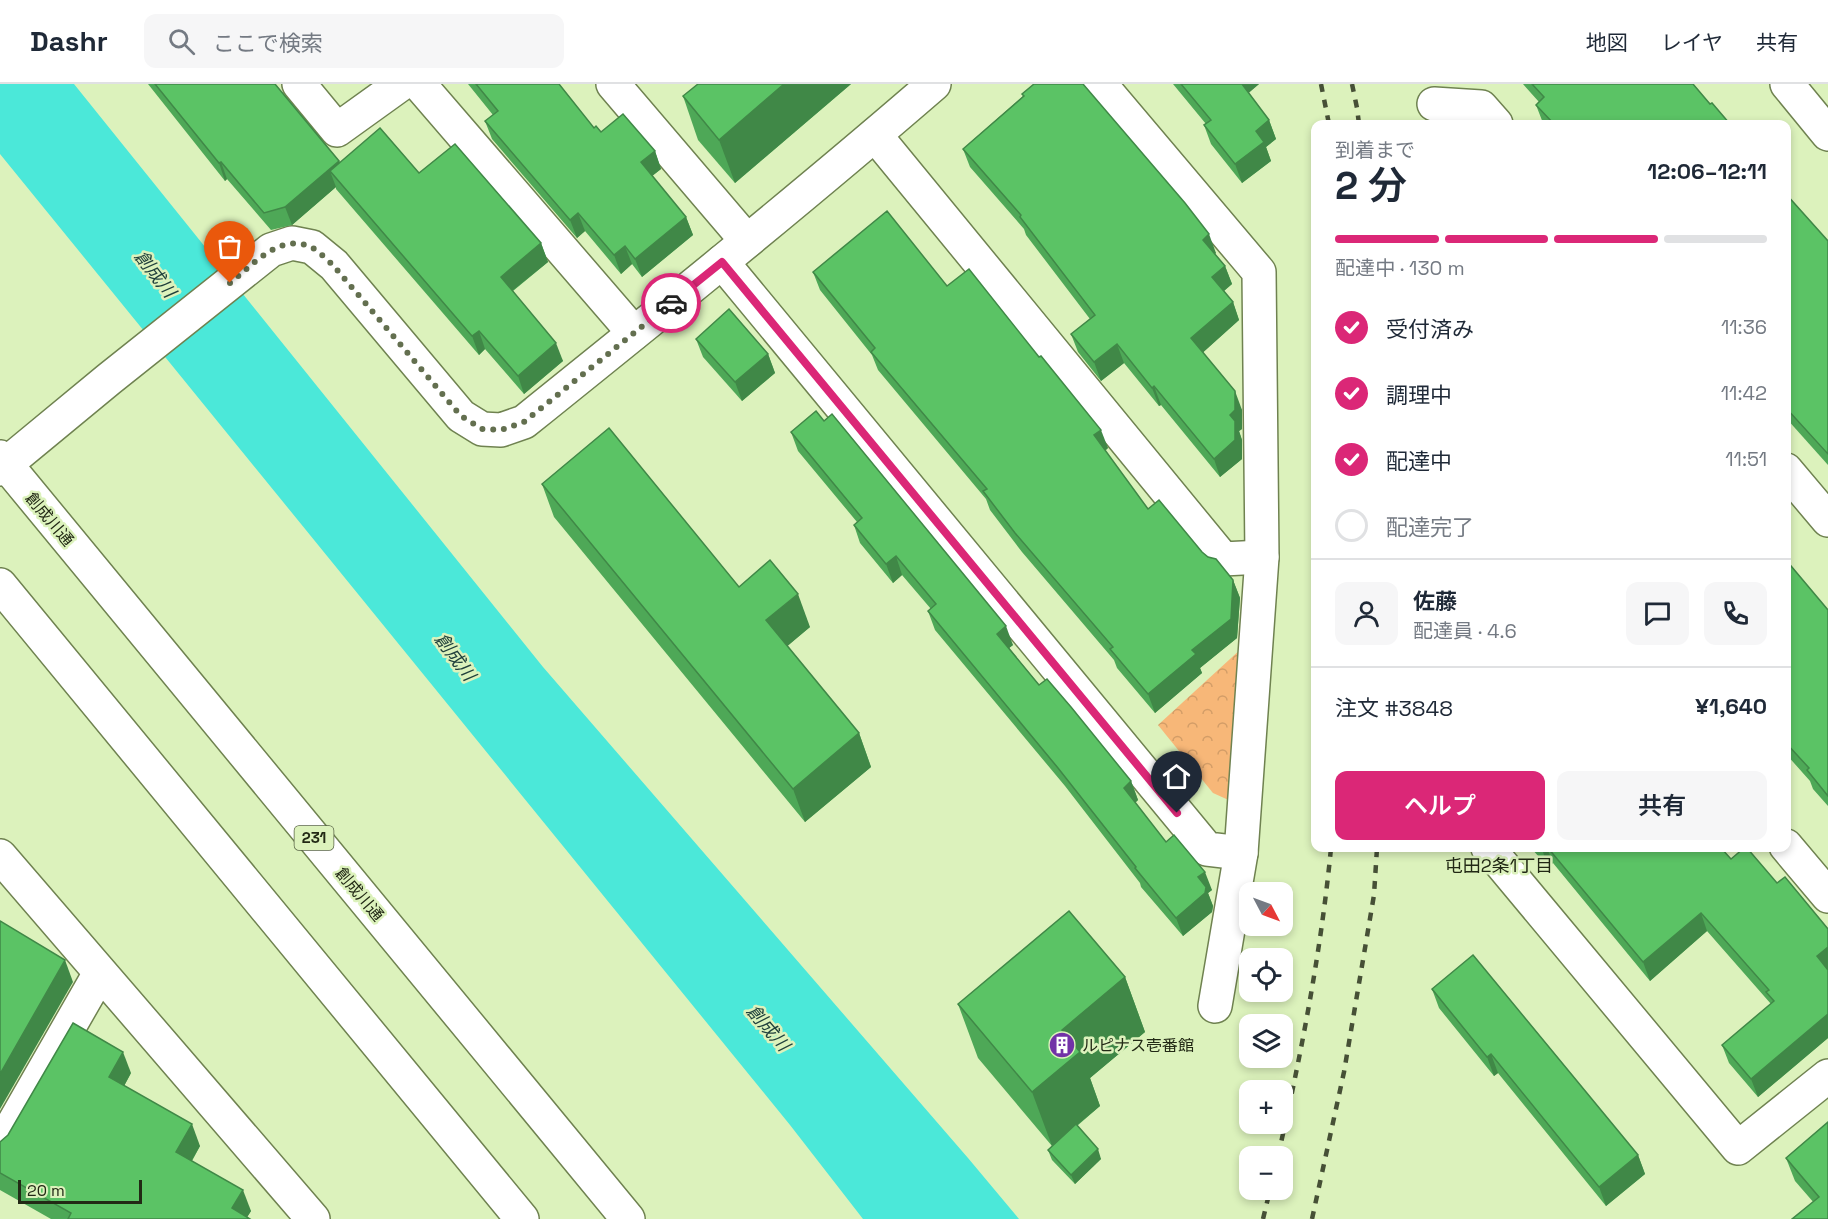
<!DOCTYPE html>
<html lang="ja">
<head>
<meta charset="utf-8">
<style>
  :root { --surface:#fff; --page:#f6f6f7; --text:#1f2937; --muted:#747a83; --line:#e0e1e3; --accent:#db2777 }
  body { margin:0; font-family:"Space Grotesk","Noto Sans JP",sans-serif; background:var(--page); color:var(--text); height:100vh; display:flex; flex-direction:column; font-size:22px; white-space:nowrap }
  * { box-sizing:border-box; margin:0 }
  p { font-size:20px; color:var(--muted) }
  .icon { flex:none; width:33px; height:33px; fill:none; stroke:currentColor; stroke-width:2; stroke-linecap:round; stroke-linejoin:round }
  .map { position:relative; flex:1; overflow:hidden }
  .sheet { position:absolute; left:1311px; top:36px; width:480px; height:732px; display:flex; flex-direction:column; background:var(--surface); border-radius:12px; box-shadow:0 3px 9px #0003 }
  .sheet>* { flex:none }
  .needle { width:39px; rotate:131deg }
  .buttons { position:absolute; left:1239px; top:798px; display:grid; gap:12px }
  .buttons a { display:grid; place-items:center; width:54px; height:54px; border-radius:12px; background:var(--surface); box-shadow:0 3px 9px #0003; font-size:30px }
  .scale { position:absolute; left:18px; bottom:15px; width:124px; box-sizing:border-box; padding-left:6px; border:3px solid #222915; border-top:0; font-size:16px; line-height:21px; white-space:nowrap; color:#222915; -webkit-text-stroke:4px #dcf2bc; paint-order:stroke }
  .pin { position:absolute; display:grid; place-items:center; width:51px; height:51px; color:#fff; margin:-62px -26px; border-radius:50% 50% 50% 0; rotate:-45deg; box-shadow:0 0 6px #0007 }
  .pin .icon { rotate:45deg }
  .courier { position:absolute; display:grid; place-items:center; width:60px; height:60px; margin:-30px; border:4px solid #db2777; border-radius:50%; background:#fff; color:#222; box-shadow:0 2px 8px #0007 }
  .overview em { font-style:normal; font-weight:600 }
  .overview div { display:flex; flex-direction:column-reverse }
  .overview { display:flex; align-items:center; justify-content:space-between; height:102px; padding:0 24px }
  h1 { font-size:39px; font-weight:600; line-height:45px }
  .bar { display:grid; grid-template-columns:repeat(4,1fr); gap:9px 6px; align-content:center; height:72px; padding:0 24px }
  .bar i { height:8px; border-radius:4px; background:var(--line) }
  .bar .current { background:var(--accent) }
  .bar p { grid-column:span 4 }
  .line { display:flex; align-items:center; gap:15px; padding:0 24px; border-top:2px solid var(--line) }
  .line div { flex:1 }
  .round { display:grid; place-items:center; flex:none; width:63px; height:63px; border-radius:12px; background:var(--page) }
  ol { padding:0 24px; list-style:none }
  li { display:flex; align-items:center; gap:18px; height:66px }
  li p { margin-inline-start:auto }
  li .icon { padding:6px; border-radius:50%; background:var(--accent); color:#fff; stroke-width:4 }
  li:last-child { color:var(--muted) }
  li i { width:33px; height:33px; border:3px solid var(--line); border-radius:50% }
  .button { display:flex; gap:12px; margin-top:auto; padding:12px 24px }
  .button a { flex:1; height:69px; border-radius:12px; background:var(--accent); color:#fff; font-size:24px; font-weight:600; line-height:69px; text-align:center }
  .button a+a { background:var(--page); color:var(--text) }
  header { display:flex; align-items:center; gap:36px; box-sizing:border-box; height:84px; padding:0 30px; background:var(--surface); border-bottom:2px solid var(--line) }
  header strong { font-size:28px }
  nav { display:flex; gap:33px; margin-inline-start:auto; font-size:21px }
  .search { width:420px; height:54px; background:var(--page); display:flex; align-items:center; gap:15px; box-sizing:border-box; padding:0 21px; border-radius:12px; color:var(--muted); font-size:22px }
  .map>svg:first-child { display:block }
  .park { fill:url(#park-crowns) }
  .water { fill:#4be8d9 }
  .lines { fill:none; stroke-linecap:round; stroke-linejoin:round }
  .minor-casing { stroke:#6f8250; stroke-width:36 }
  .trunk-casing { stroke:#6f8250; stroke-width:36 }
  .minor { stroke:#fff; stroke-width:33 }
  .trunk { stroke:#fff; stroke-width:33 }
  .rail { stroke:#465036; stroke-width:4.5; stroke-dasharray:8 8; stroke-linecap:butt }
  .wall { fill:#4ea857 }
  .shaded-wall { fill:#408847 }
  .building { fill:#5bc365; stroke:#408847; stroke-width:1.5 }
  .done { stroke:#636f4f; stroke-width:6; stroke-dasharray:0 10.8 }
  .route { stroke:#db2777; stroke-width:8 }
  .labels { text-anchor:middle; stroke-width:5; stroke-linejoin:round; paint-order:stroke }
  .shield { fill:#dcf2bc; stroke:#5a6547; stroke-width:1.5 }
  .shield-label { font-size:15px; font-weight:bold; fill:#222915 }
  .street-label { font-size:16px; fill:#222915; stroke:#dcf2bc }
  .poi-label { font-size:16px; fill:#222915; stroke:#dcf2bc; text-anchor:start }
  .water-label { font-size:18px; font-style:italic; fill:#20403c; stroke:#dcf2bc }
  .neighbourhood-label { font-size:18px; fill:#222915; stroke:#dcf2bc }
</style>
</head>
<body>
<header>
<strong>Dashr</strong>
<div class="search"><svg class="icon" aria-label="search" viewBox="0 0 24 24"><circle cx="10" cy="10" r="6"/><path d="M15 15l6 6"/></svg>ここで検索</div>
<nav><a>地図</a><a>レイヤ</a><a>共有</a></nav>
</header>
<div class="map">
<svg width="1828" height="1135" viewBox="0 0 1828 1135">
  <defs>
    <pattern id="park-crowns" width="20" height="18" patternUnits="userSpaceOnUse" patternTransform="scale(1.5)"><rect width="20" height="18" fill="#f7b778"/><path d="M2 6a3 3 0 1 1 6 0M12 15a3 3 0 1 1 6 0" fill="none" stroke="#d39d67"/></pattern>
  </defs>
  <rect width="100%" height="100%" fill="#dcf2bc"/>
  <!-- park -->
  <polygon class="park" points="1242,564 1233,718 1213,709 1158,641"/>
  <!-- water -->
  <polygon class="water" points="0,0 74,0 543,583 968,1074 1019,1135 863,1135 790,1041 0,70"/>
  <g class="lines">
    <defs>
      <g id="minor">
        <polyline points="299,0 337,46 401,0"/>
        <polyline points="419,0 634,249"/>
        <polyline points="613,0 747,157"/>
        <polyline points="1100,0 1259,188 1262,473 1241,769 1215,922"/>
        <polyline points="1787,0 1828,50"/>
        <polyline points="1434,20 1481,23 1496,40"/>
        <polyline points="875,51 1223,475 1262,473"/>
        <polyline points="722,178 1207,765 1241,769"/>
        <path d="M0 385 109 295 271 166 292 159 312 163 334 181 461 332 482 345 501 346 524 338C662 227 800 116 934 0"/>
        <polyline points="1786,386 1828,436"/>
        <polyline points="1786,762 1828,812"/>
        <polyline points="1488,764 1738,1064 1828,992"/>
        <polyline points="0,772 313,1135"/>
        <polyline points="0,1063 100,889"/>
      </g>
      <g id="trunk">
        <polyline points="0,373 628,1135"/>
        <polyline points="0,501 522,1135"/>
      </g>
    </defs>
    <!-- minor casing -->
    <use href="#minor" class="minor-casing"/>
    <!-- trunk casing -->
    <use href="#trunk" class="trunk-casing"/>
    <!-- minor -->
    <use href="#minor" class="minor"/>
    <!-- trunk -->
    <use href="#trunk" class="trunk"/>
    <!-- rail -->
    <g class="rail">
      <polyline points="1321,0 1329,40"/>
      <polyline points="1352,0 1357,24 1359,40"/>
      <path d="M1278 1072C1301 971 1321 868 1331 764"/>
      <polyline points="1263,1135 1270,1106"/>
      <polyline points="1312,1135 1344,988 1374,811 1377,764"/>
    </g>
  </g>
  <!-- wall -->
  <g class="wall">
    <polygon points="148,0 275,0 340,78 419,89 541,159 548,178 513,207 563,277 524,310 485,265 479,271 336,105 336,103 292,141 271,146 227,95 225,97"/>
    <polygon points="468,0 559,0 594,44 601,48 655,67 661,85 652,92 686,133 693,151 642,193 632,180 621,190 585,147 577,154 492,55 485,37 493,31"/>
    <polygon points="851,0 735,99 698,56 683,12"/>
    <polygon points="1173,0 1259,0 1248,9 1269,36 1276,55 1266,63 1271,77 1242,99 1211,60 1204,41 1206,40"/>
    <polygon points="1523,0 1693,0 1710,20 1730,40 1544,40 1543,39 1536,21 1539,18"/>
    <polygon points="1022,10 1216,169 1215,170 1225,182 1232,200 1224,207 1233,218 1239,236 1203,268 1242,326 1242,345 1239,347 1242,356 1242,375 1220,393 1161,321 1159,322 1124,279 1101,297 1078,268 1071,250 1090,235 1026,151 1024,145 970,83 963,65 1023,12"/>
    <polygon points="1786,110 1828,157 1828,381 1786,334"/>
    <polygon points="813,188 947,202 1108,364 1105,367 1148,425 1233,496 1240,514 1237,554 1200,584 1202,589 1155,629 1117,584 1114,576 1022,468 990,426 986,415 878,286 872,271 820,206"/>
    <polygon points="696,255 768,270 775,289 742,317 703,273"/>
    <polygon points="791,348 1013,561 1009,564 1039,601 1131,697 1138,716 1135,719 1166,758 1212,806 1208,809 1213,822 1212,828 1183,852 1141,803 1140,799 1065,702 935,546 928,527 931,525 902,491 893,499 860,459 854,441 857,438 798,367"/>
    <polygon points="542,400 739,503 810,543 787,562 859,649 871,683 805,738 554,433"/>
    <polygon points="1786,476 1828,526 1828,722 1813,705 1810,697 1786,670"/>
    <polygon points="1531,764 1721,764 1731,775 1777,799 1828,845 1828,954 1758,1013 1729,979 1722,961 1771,920 1707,847 1650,897 1553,779 1548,783"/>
    <polygon points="1125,893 1145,948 1090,994 1100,1022 1077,1042 1101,1075 1075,1100 1052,1076 1048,1066 1058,1057 1052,1062 978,974 958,920"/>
    <polygon points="1432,905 1638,1071 1645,1090 1606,1122 1498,989 1494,992 1439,924"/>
    <polygon points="131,989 124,1002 200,1062 192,1077 251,1127 247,1133 250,1135 51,1135 0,1106 0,1058"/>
    <polygon points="1828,1038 1828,1135 1795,1097 1786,1074"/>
  </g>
  <!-- shaded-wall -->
  <g class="shaded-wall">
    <polygon points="784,0 851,0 735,99 719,56"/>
    <polygon points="1239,0 1259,0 1244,13"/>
    <polygon points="1269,36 1276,55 1266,63 1271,77 1242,99 1235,80 1256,47"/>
    <polygon points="655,67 661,85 647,96 641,78"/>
    <polygon points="339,77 345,94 330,87 336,103 292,141 285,123"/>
    <polygon points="221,78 227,95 225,97 219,79"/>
    <polygon points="578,129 585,147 577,154 570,136"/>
    <polygon points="686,133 693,151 642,193 635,175"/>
    <polygon points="1209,150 1216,169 1209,175 1203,156"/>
    <polygon points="541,159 548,178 507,211 501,193"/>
    <polygon points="625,162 632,180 621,190 614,171"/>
    <polygon points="1225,182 1232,200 1219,211 1212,193"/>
    <polygon points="1233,218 1239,236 1198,273 1191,254"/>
    <polygon points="479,247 485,265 479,271 472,252"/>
    <polygon points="556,259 563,277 524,310 518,292"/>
    <polygon points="1117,260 1124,279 1101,297 1094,278"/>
    <polygon points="768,270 775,289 742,317 735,298"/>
    <polygon points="1154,302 1161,321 1159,322 1152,304"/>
    <polygon points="1235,307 1242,326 1242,345 1239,347 1242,356 1242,375 1220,393 1214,375 1230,331"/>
    <polygon points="1101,346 1108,364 1100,370 1094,351"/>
    <polygon points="896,472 902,491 893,499 886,480"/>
    <polygon points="1233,496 1240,514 1237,554 1200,584 1202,589 1155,629 1148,610"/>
    <polygon points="798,510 810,543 778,570 766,536"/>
    <polygon points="1006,542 1013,561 1004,568 997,550"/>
    <polygon points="859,649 871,683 805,738 793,705"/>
    <polygon points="1131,697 1138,716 1130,723 1124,704"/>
    <polygon points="1543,764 1547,764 1553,779 1548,783 1542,765"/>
    <polygon points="1205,788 1212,806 1208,809 1213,822 1212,828 1183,852 1176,834 1198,793"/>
    <polygon points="1701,829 1707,847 1650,897 1643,878"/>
    <polygon points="1828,863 1828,887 1817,872"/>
    <polygon points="65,876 73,898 0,1025 0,990"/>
    <polygon points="1125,893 1145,948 1090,994 1100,1022 1052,1062 1032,1008 1062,946"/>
    <polygon points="1828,930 1828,954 1758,1013 1751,995"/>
    <polygon points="123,968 131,989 117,1015 109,993"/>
    <polygon points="1491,970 1498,989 1494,992 1487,973"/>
    <polygon points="192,1040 200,1062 184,1090 176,1068"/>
    <polygon points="1098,1065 1101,1075 1075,1100 1071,1091"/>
    <polygon points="1638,1071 1645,1090 1606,1122 1599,1103"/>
    <polygon points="243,1106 251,1127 246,1135 232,1124"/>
  </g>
  <!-- building -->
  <g class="building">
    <polygon points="155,0 275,0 339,77 285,123 264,129 221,78 219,79"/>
    <polygon points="476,0 559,0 594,44 596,42 601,48 623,30 655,67 641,78 686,133 635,175 625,162 614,171 578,129 570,136 485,37 498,27"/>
    <polygon points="698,0 784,0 719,56 683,12"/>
    <polygon points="1034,0 1083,0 1185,119 1209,150 1203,156 1225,182 1212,193 1233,218 1191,254 1235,307 1235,326 1230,331 1235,337 1235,356 1214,375 1154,302 1152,304 1117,260 1094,278 1071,250 1095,231 1020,133 1021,131 963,65 1024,12 1022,10"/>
    <polygon points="1181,0 1242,0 1269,36 1256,47 1264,58 1235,80 1204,41 1211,36"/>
    <polygon points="1532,0 1693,0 1710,20 1712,19 1730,40 1554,40 1536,21 1544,13"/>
    <polygon points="380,44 419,89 455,60 541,159 501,193 556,259 518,292 479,247 472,252 330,87"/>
    <polygon points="1786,110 1828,157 1828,370 1786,324"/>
    <polygon points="887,127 947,202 969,185 1039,273 1041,272 1101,346 1094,351 1148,425 1159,416 1202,468 1208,473 1216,475 1233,496 1231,535 1192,566 1196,570 1148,610 1110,565 1113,563 1015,449 983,407 987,405 871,268 875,264 813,188"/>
    <polygon points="729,225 768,270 735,298 696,255"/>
    <polygon points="816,327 824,337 832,330 1006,542 997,550 1039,601 1047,595 1071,623 1131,697 1124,704 1166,758 1174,751 1205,788 1198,793 1206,803 1205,809 1176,834 1135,784 1136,783 1058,684 928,527 936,520 896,472 886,480 854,441 862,434 791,348"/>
    <polygon points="609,344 739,503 770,476 798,510 766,536 859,649 793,705 542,400"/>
    <polygon points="1786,476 1828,526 1828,712 1807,686 1809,684 1786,659"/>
    <polygon points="1548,764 1721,764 1731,775 1744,764 1747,764 1777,799 1785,793 1828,845 1828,863 1817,872 1828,886 1828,930 1751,995 1722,961 1774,917 1766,908 1769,906 1701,829 1643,878"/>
    <polygon points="1069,827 1125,893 1062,946 1080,968 1032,1008 958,920"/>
    <polygon points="0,837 65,876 0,990"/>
    <polygon points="1473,871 1638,1071 1599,1103 1491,970 1487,973 1432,905"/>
    <polygon points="73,939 123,968 109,993 192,1040 176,1068 243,1106 232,1124 250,1135 68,1135 71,1129 0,1089 0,1058 8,1051"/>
    <polygon points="1828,1038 1828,1135 1792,1135 1819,1113 1786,1074"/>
    <polygon points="1076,1040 1098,1065 1071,1091 1048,1066"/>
  </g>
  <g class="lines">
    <!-- done -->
    <path class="done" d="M230 199C253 181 279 149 311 163 319 167 327 176 333 181L461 332 482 345 501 346 524 338 671 219"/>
    <!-- route -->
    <polyline class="route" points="671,219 722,178 1177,729"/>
  </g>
  <!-- icons -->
  <defs>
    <symbol id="building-disc" viewBox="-11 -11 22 22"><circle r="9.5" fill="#7232a7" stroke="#dcf2bc"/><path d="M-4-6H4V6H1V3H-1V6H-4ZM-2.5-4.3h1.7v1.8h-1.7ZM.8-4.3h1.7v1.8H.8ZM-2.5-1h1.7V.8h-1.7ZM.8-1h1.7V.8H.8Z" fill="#fff"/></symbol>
  </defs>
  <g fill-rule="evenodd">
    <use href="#building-disc" x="1047" y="946" width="30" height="30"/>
  </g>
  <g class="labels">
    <!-- shield labels -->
    <rect class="shield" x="294.5" y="742" width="39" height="24" rx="4.5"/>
    <g class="shield-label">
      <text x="314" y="759">231</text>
    </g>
    <!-- street labels -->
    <g class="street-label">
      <text transform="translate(50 435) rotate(50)" y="6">創成川通</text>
      <text transform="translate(360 810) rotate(50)" y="6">創成川通</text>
    </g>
    <!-- poi labels -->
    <g class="poi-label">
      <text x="1082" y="967">ルピナス壱番館</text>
    </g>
    <!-- water labels -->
    <g class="water-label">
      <text transform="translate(155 190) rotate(52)" y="6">創成川</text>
      <text transform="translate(455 573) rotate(53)" y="6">創成川</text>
      <text transform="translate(768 944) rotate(49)" y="6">創成川</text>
    </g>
    <!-- neighbourhood labels -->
    <g class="neighbourhood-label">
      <text x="1499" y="788">屯田2条1丁目</text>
    </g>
  </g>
</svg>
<div class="buttons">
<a><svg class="needle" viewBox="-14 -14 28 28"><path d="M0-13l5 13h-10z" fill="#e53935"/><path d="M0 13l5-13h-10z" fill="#747a83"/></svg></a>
<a><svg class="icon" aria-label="locate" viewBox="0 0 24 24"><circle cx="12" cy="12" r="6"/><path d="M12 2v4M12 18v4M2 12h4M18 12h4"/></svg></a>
<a><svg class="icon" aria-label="layers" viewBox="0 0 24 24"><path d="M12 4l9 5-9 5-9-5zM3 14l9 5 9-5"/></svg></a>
<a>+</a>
<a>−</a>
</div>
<div class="scale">20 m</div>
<div class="pin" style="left:230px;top:199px;background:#ea580c"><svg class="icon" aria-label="bag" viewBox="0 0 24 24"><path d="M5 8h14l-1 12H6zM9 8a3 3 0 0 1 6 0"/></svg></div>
<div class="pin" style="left:1177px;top:729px;background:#1f2937"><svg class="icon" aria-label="home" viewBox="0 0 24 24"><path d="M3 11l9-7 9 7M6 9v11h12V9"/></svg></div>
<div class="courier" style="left:671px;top:219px"><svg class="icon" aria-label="car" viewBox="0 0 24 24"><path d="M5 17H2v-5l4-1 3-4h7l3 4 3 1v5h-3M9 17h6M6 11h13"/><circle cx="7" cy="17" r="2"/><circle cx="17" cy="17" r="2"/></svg></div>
<section class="sheet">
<div class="overview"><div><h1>2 分</h1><p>到着まで</p></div><em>12:06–12:11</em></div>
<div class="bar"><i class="current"></i><i class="current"></i><i class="current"></i><i></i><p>配達中 · 130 m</p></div>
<ol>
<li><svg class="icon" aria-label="check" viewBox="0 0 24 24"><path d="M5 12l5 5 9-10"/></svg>受付済み<p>11:36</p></li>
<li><svg class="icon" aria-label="check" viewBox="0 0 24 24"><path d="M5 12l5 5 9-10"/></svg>調理中<p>11:42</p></li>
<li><svg class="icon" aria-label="check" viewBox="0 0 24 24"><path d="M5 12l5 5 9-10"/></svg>配達中<p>11:51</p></li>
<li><i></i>配達完了</li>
</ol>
<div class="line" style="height:108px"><a class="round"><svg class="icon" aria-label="person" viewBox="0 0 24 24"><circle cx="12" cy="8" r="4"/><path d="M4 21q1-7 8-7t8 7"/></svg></a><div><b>佐藤</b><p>配達員 · 4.6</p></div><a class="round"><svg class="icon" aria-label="chat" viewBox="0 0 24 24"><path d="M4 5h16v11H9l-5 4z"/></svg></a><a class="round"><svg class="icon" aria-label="phone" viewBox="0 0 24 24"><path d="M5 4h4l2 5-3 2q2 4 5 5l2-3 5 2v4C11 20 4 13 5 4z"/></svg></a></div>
<div class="line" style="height:78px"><div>注文 #3848</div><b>¥1,640</b></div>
<div class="button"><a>ヘルプ</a><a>共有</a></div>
</section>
</div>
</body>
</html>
